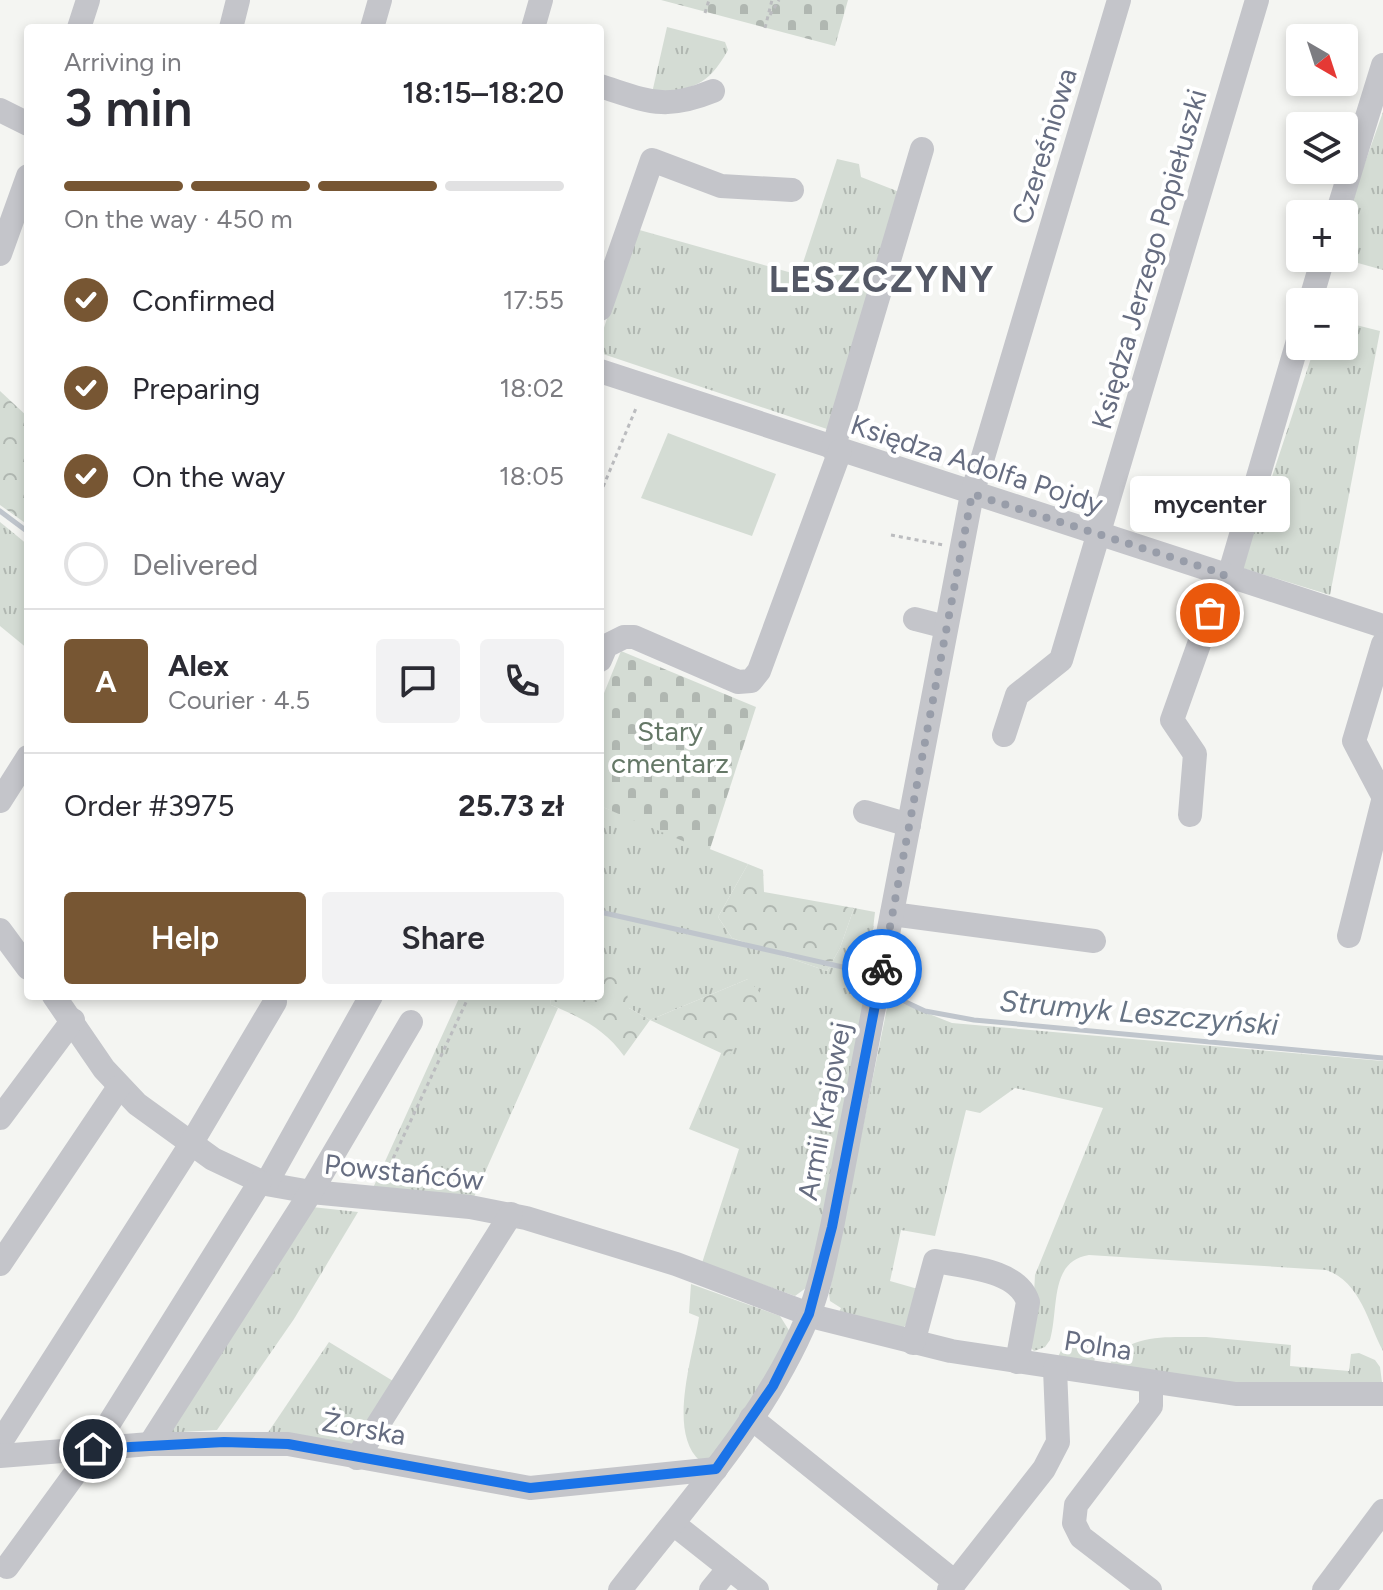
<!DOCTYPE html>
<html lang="en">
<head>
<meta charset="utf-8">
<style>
  :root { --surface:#fff; --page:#f2f2f3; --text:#2b2b33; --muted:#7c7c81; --line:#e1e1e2; --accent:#775633 }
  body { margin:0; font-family:Figtree,sans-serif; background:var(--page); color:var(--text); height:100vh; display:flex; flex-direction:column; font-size:30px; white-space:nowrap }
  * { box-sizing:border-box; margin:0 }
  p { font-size:26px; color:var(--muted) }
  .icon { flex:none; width:44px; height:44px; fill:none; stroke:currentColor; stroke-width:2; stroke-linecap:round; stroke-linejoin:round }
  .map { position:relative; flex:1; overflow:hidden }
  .sheet { position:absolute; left:24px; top:24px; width:580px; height:976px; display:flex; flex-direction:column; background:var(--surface); border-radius:8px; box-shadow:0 4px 12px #0003 }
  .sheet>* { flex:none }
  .needle { width:52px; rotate:141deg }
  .tools { position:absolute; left:1286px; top:24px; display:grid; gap:16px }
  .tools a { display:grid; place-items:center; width:72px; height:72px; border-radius:8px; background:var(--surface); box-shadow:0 4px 12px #0003; font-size:40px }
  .pin { position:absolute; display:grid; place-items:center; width:68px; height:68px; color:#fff; margin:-34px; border:4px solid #fff; border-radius:50%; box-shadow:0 2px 8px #0007 }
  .courier { position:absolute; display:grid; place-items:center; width:80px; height:80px; margin:-40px; border:6px solid #1a73e8; border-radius:50%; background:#fff; color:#222; box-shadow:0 2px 10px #0007 }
  .bubble { position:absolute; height:56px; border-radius:8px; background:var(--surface); box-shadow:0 4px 12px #0003; font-size:26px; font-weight:600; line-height:56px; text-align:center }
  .headline em { font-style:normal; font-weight:600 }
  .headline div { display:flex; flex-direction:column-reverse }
  .headline { display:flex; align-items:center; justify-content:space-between; height:136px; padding:0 40px }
  h1 { font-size:52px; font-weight:600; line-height:60px }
  .bar { display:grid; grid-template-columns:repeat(4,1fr); gap:12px 8px; align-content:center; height:96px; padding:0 40px }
  .bar i { height:10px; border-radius:6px; background:var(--line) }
  .bar .selected { background:var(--accent) }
  .bar p { grid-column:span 4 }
  .line { display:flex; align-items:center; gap:20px; padding:0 40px; border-top:2px solid var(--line) }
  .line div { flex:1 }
  .round { display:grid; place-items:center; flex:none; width:84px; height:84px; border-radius:8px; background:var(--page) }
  ol { padding:0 40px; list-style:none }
  li { display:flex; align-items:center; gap:24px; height:88px }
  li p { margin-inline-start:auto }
  li .icon { padding:8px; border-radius:50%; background:var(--accent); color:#fff; stroke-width:4 }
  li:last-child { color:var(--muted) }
  li i { width:44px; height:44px; border:4px solid var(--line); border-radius:50% }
  .action { display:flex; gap:16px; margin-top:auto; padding:16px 40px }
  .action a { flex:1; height:92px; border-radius:8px; background:var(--accent); color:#fff; font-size:32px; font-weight:600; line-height:92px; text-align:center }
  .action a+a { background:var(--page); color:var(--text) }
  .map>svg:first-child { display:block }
  .grass { fill:url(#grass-tufts) }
  .forest { fill:url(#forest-crowns) }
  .cemetery { fill:url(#cemetery-stones) }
  .pitch { fill:#d4dcd4 }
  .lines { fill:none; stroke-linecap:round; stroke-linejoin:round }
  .stream { stroke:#bfc5cc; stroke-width:5 }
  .path { stroke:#bbbcbf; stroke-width:3; stroke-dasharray:4 4; stroke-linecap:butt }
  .minor { stroke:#c4c5ca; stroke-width:24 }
  .done { stroke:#989da9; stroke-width:8; stroke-dasharray:0 14.4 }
  .route { stroke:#1a73e8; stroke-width:10 }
  .labels { text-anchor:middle; stroke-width:8; stroke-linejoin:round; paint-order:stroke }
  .street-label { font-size:28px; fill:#666d81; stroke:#fff }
  .park-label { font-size:28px; fill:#657867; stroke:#fff }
  .water-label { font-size:30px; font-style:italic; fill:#677485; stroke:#fff }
  .district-label { font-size:36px; font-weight:bold; letter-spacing:2px; fill:#545866; stroke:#fff }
</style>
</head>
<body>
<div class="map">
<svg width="1383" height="1590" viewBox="0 0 1383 1590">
  <defs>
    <pattern id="grass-tufts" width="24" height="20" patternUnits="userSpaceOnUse" patternTransform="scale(2)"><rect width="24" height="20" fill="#d4dcd4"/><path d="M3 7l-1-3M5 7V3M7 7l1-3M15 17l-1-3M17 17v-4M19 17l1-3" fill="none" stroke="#b0b7b1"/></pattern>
    <pattern id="forest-crowns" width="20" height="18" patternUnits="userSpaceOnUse" patternTransform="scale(2)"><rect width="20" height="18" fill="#d4dcd4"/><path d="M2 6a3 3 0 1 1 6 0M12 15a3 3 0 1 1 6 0" fill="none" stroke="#b0b7b1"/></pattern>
    <pattern id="cemetery-stones" width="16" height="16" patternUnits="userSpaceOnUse" patternTransform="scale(2)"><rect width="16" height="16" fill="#d4dcd4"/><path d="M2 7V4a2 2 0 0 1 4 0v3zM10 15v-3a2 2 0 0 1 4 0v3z" fill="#b0b7b1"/></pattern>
  </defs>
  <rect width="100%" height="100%" fill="#f4f5f2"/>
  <!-- grass -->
  <g class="grass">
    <path d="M667 27 725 42 728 50C707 88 691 89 652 93Z"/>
    <polygon points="1383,112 1383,270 1340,258 1344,258 1344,222"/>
    <polygon points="837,159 859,164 861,177 902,193 827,429 600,353 600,340 636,229 799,275"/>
    <polygon points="1344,322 1380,331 1330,595 1242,568 1315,346 1344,346"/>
    <polygon points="0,522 28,545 28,649 0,626"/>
    <polygon points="600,806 748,864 718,917 732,938 827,971 840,948 854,908 875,912 867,982 822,1250 806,1288 795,1296 702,1263 739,1149 689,1129 720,1056 730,1054 748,979 650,1020 629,1008 603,972 600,975"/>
    <polygon points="460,996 550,996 551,1005 558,1008 474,1197 373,1188"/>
    <path d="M889 998 952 1023 1383 1061V1351C1368 1323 1361 1282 1326 1270L1089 1255C1049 1261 1059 1309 1050 1340L1045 1347 1034 1351 1031 1348 1035 1275 1103 1108 1015 1088 980 1113 966 1110 935 1236 901 1230 890 1281 918 1289 907 1324 903 1328 839 1312 841 1308 830 1301 829 1294Z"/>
    <polygon points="312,1207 358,1212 294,1319 217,1430 164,1433"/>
    <path d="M691 1284 780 1316 790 1332 785 1347 715 1458 700 1461C667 1432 693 1356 699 1317L689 1313Z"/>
    <path d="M1206 1337 1291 1345 1290 1366 1349 1371 1351 1354 1359 1353 1375 1360 1380 1367 1382 1382 1239 1386 1110 1364C1128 1331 1175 1338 1206 1337Z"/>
    <polygon points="1081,1340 1098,1346 1094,1362 1058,1357 1065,1342"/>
    <polygon points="329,1342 398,1384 353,1444 267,1434"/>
  </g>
  <!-- forest -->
  <g class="forest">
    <polygon points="0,391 28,417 28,525 0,505"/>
    <polygon points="748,864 763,870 764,892 854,908 840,948 827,971 732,938 718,917"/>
    <path d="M602 972 626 984 629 1008 650 1020 748 979 761 994 730 1055 720 1056 721 1053 650 1020 624 1056C605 1029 580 1017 551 1005L550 996H600Z"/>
  </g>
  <!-- cemetery -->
  <g class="cemetery">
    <polygon points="661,0 848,0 835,46"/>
    <polygon points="621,651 756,707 709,852 600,806 600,703"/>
  </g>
  <!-- pitch -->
  <polygon class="pitch" points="668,433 776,474 752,536 641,498"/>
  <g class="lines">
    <!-- stream -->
    <g class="stream">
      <polyline points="0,511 28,532"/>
      <polyline points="600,912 847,968 863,978"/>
      <polyline points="895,997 925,1011 974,1020 1383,1058"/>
    </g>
    <!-- path -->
    <g class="path">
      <polyline points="705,13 709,0"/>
      <polyline points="770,15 779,0"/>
      <polyline points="765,28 772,0"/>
      <polyline points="600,494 637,406"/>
      <polyline points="891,535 943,545"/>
      <polyline points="383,1180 469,996"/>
    </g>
    <!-- minor -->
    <g class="minor">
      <polyline points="79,28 88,0"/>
      <polyline points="231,28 238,0"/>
      <polyline points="372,28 380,0"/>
      <polyline points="533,28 541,0"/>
      <path d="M600 86C648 101 664 111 713 91"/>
      <polyline points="0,110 28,124"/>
      <polyline points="1337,214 1383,65"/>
      <polyline points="0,254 28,176"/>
      <polyline points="1310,302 1323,258"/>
      <polyline points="600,309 652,160 721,186 792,190"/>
      <polyline points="600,371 1383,626"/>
      <polyline points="833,449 922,149"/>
      <polyline points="1229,576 1300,334"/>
      <polyline points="915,619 946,627"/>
      <polyline points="1383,644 1354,741 1383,796"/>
      <polyline points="600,660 606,646 624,637 634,637 738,682 751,681 759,671 840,451"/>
      <polyline points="1004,735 1017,695 1061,660 1257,0"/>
      <polyline points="0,801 28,757"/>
      <polyline points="865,812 909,825"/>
      <polyline points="1190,815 1195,754 1172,720 1224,574"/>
      <polyline points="892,914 1094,941"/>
      <polyline points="0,930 28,968"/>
      <polyline points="1349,936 1383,801"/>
      <polyline points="54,996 104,1069 137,1104 213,1159 266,1184 311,1192 470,1207 526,1218 676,1264 819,1318 951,1351 1236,1394 1383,1394"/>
      <polyline points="0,1118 73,1020"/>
      <polyline points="266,1184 371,996"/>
      <polyline points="0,1264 119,1087"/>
      <path d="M913 1343 935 1261C964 1267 1018 1269 1028 1302L1017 1362"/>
      <polyline points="751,1418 955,1582"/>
      <polyline points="0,1443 191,1144 275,1002"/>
      <polyline points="150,1444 311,1192 411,1022"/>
      <polyline points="0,1456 150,1444 288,1444 530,1488 716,1469"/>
      <polyline points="357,1458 511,1214"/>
      <polyline points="675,1525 757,1590"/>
      <polyline points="7,1567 93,1449 260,1182"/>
      <path d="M620 1590C687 1503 765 1420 808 1316 820 1288 825 1257 832 1227L972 494 1119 0"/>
      <polyline points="711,1590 729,1568"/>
      <polyline points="949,1590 1044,1469 1058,1442 1055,1369"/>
      <polyline points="1150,1590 1081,1537 1074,1523 1076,1505 1151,1406 1151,1384"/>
      <polyline points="1324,1590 1383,1511"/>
    </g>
  </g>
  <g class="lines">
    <!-- done -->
    <polyline class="done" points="882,969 972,494 1224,574 1210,613"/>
    <!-- route -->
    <polyline class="route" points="93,1449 224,1442 288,1444 530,1488 716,1469 773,1386 809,1314 832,1227 882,969"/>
  </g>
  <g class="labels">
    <!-- street labels -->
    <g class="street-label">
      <text transform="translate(1044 146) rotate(-73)" y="10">Czereśniowa</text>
      <text transform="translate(1149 259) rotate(-74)" y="10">Księdza Jerzego Popiełuszki</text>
      <text transform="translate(977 464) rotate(18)" y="10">Księdza Adolfa Pojdy</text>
      <text transform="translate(824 1111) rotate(-79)" y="10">Armii Krajowej</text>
      <text transform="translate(404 1172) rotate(6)" y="10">Powstańców</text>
      <text transform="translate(1098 1345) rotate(9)" y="10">Polna</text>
      <text transform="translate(364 1428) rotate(10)" y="10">Żorska</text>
    </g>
    <!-- park labels -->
    <g class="park-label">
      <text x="670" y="741">Stary<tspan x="670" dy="32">cmentarz</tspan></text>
    </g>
    <!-- water labels -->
    <g class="water-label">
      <text transform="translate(1139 1013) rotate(5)" y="10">Strumyk Leszczyński</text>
    </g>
    <!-- district labels -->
    <g class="district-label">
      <text x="882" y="292">LESZCZYNY</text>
    </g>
  </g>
</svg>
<div class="tools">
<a><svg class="needle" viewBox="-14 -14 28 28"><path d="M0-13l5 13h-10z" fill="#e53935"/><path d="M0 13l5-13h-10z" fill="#7c7c81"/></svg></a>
<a><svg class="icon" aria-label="layers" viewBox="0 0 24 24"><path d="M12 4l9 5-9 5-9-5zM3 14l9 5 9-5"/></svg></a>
<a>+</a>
<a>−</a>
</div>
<div class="pin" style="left:1210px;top:613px;background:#ea580c"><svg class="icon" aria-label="bag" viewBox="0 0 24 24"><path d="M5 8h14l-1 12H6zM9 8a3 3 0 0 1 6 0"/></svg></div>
<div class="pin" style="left:93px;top:1449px;background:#1f2937"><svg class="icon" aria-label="home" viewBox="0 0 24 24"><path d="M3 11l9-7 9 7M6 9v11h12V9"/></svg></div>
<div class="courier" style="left:882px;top:969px"><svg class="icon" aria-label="bike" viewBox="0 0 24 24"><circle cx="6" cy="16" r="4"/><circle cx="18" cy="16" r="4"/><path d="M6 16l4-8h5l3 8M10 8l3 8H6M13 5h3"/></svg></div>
<div class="bubble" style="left:1130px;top:476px;width:160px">mycenter</div>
<section class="sheet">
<div class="headline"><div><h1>3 min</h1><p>Arriving in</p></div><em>18:15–18:20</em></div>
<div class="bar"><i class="selected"></i><i class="selected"></i><i class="selected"></i><i></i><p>On the way · 450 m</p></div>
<ol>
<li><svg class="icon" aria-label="check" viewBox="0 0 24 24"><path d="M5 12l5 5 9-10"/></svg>Confirmed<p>17:55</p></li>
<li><svg class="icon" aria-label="check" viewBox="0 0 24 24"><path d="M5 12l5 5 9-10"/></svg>Preparing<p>18:02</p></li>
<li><svg class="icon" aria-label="check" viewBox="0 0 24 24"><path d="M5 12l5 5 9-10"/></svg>On the way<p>18:05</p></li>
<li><i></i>Delivered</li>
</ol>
<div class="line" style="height:144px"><b class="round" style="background:var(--accent);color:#fff">A</b><div><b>Alex</b><p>Courier · 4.5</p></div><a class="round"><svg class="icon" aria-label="chat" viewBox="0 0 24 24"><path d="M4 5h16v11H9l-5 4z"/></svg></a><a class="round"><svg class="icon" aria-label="phone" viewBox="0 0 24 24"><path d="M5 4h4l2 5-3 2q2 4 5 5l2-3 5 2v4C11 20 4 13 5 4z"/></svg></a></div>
<div class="line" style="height:104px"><div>Order #3975</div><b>25.73 zł</b></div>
<div class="action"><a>Help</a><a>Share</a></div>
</section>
</div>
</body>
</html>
